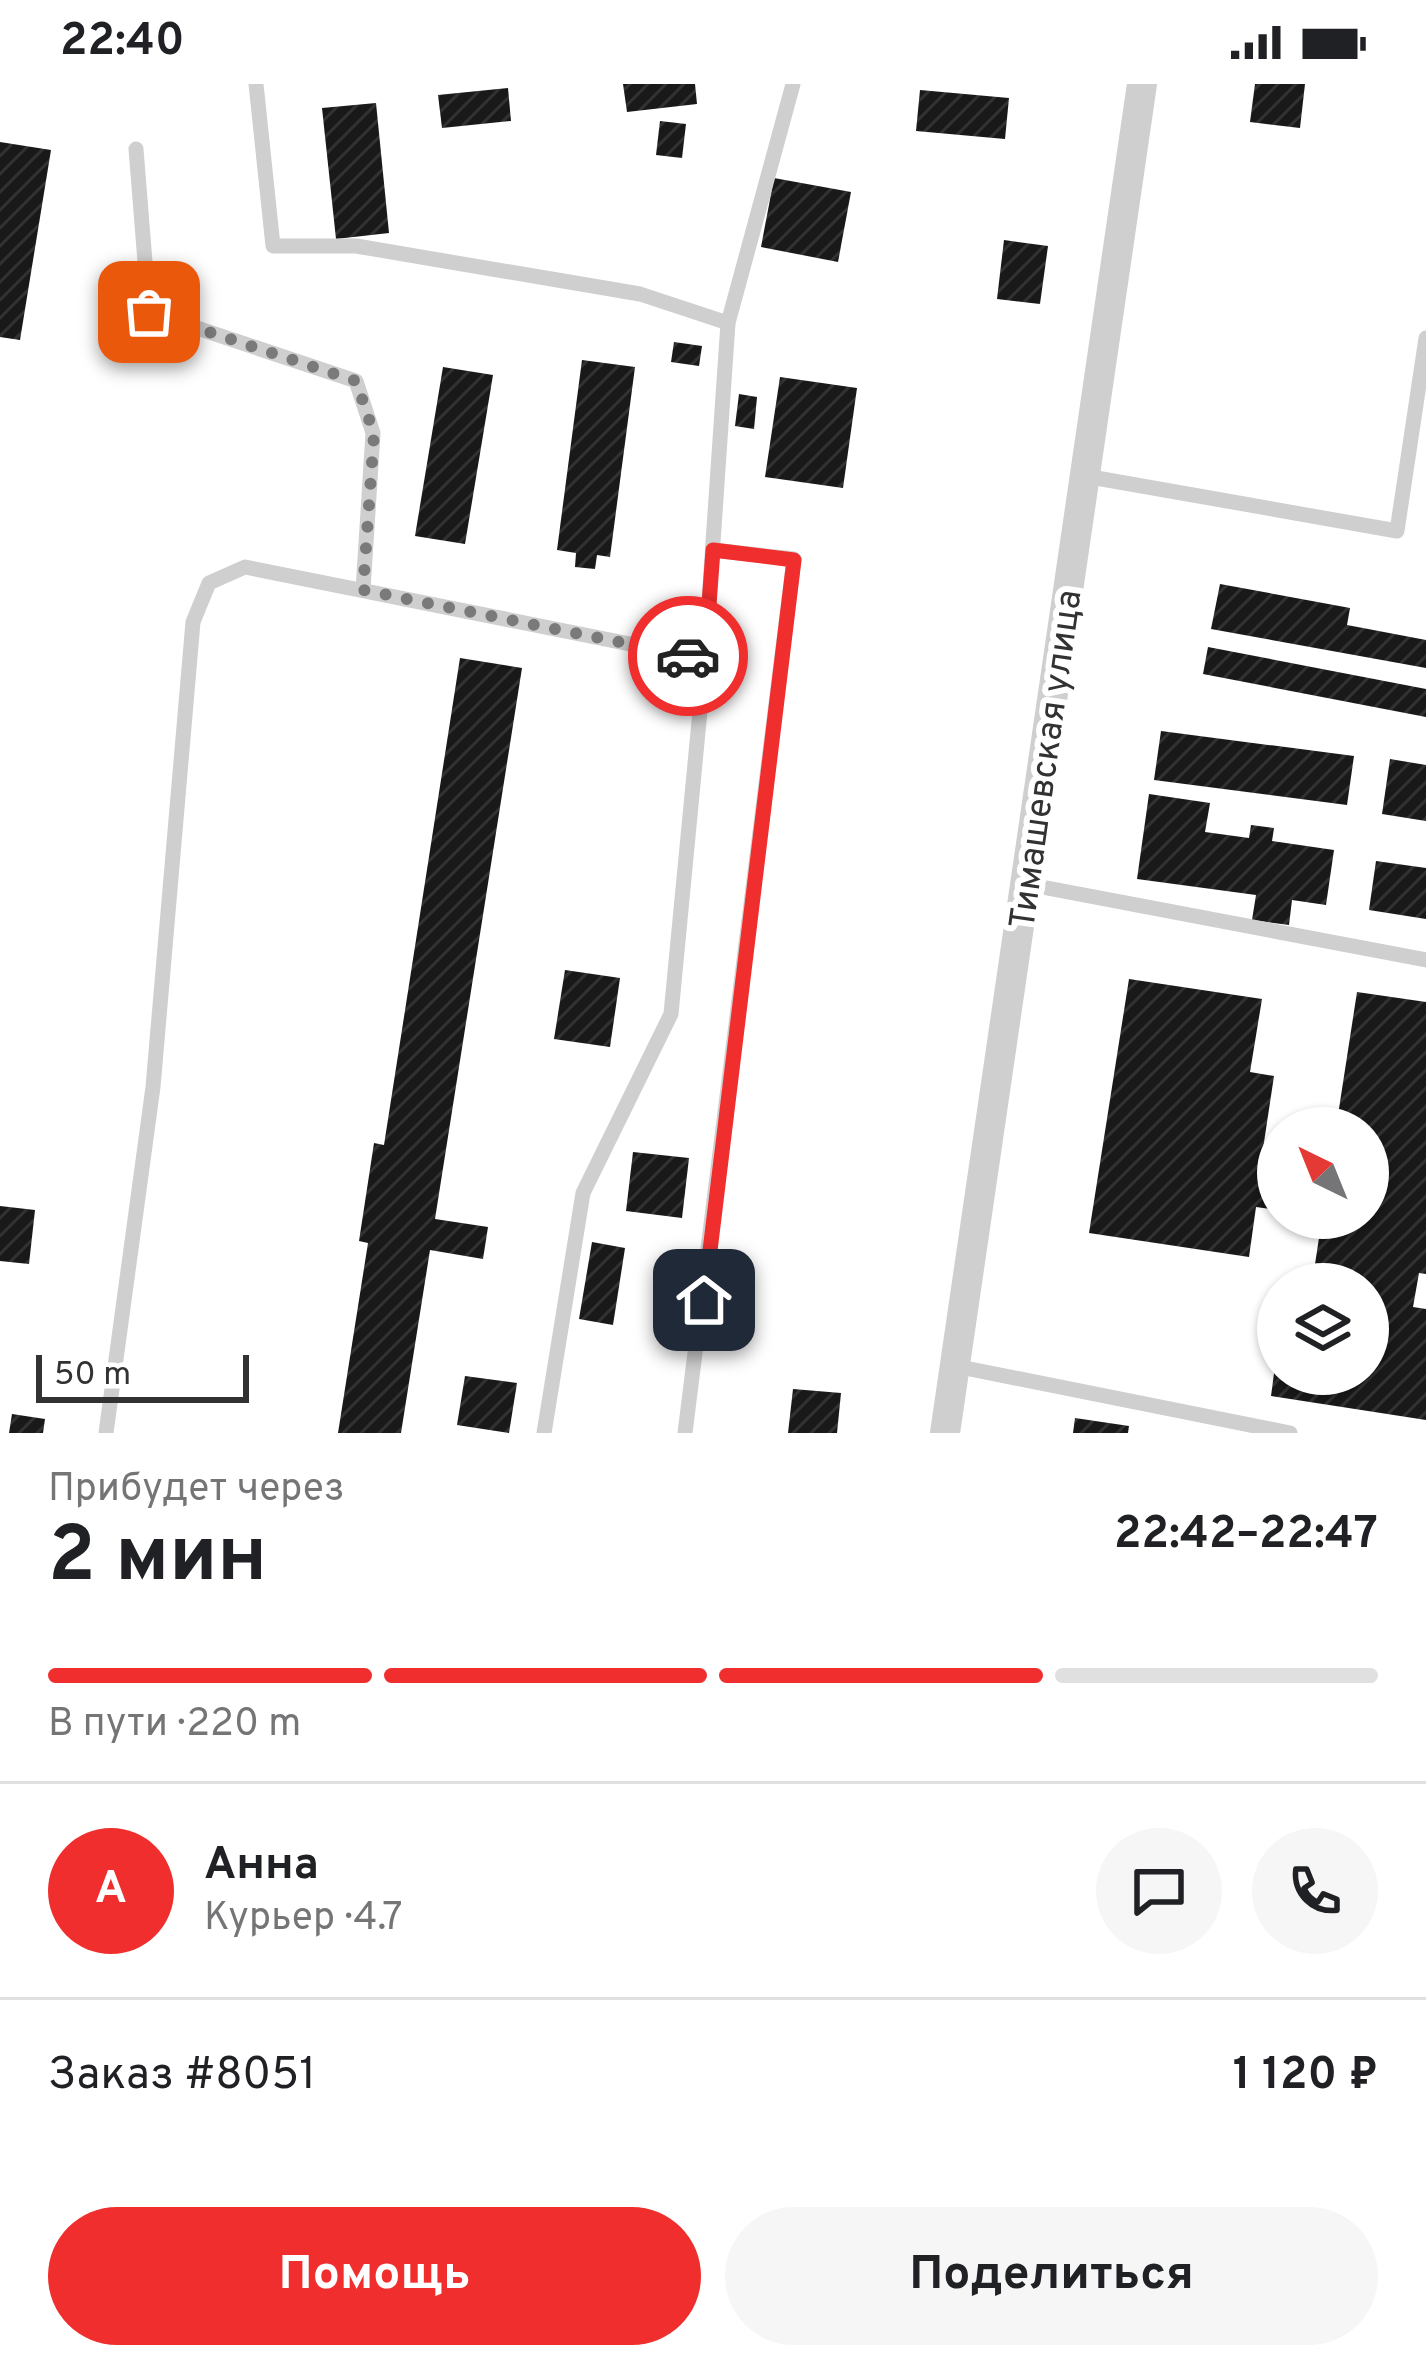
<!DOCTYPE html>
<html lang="ru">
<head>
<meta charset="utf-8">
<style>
  :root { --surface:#fff; --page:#f6f6f6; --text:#202124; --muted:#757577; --line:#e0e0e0; --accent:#f02e2e }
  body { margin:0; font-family:Overpass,sans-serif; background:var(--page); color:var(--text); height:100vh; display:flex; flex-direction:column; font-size:45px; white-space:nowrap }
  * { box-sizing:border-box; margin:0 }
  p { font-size:39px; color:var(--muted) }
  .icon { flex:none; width:66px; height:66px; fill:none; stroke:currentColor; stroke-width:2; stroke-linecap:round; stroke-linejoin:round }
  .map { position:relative; height:1349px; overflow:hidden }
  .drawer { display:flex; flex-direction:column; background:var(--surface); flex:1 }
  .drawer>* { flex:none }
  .needle { width:78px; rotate:317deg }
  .buttons { position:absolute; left:1257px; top:1023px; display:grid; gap:24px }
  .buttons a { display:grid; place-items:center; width:132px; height:132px; border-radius:50%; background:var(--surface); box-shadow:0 3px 9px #0004; font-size:60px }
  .scale { position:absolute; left:36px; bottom:30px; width:213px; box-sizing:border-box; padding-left:12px; border:6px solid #323232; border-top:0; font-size:33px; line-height:42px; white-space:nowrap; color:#323232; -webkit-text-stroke:9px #fff; paint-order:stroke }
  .pin { position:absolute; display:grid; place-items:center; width:102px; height:102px; color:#fff; margin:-51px; border-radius:24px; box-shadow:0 6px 18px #0006 }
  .courier { position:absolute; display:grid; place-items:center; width:120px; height:120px; margin:-60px; border:9px solid #f02e2e; border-radius:50%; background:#fff; color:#222; box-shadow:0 3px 15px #0007 }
  .overview em { font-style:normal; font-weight:700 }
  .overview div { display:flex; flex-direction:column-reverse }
  .overview { display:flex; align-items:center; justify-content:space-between; height:204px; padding:0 48px }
  h1 { font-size:78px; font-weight:700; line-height:90px }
  .bar { display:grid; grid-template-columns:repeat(4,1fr); gap:18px 12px; align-content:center; height:144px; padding:0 48px }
  .bar i { height:15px; border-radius:9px; background:var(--line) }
  .bar .on { background:var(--accent) }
  .bar p { grid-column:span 4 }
  .line { display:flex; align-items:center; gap:30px; padding:0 48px; border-top:3px solid var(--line) }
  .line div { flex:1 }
  .round { display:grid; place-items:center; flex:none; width:126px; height:126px; border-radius:63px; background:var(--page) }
  .action { display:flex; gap:24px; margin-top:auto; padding:24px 48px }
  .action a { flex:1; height:138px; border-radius:72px; background:var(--accent); color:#fff; font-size:48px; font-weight:700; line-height:138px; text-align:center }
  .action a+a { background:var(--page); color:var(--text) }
  .status { display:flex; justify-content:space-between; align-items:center; height:84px; padding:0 60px; background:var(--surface); direction:ltr }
  .status svg { height:33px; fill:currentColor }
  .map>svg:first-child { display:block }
  .building { fill:url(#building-hatch) }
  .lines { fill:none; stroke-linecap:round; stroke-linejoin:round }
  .lane { stroke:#cfcfcf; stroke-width:15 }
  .street { stroke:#cfcfcf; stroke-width:30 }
  .done { stroke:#7a7a7a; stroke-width:12; stroke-dasharray:0 21.6 }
  .route { stroke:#f02e2e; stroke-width:15 }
  .labels { text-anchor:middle; stroke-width:12; stroke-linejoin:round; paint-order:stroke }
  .street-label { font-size:36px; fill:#323232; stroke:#fff }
</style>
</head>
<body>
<div class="status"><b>22:40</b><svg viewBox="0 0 49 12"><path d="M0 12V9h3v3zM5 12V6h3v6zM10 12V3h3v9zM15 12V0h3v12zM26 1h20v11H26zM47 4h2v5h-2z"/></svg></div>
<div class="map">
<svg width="1426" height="1349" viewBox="0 0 1426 1349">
  <defs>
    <pattern id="building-hatch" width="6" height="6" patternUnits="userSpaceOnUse" patternTransform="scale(3)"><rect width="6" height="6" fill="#191919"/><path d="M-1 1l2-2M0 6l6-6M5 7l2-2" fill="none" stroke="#323232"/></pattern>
  </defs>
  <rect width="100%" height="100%" fill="#fff"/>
  <!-- building -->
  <g class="building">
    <polygon points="623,0 695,0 697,20 627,28"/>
    <polygon points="1255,0 1305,0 1300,44 1250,38"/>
    <polygon points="508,4 511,37 442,44 438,11"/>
    <polygon points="920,6 1009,14 1005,55 916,47"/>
    <polygon points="376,19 389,149 336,155 322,24"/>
    <polygon points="660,37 686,40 682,74 656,71"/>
    <polygon points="0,58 51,66 20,256 0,253"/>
    <polygon points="774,94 851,108 838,178 761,163"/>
    <polygon points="1004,156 1048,162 1040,220 997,215"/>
    <polygon points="674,258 702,262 699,282 671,278"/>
    <polygon points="582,276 635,283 610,473 597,471 595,485 575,483 576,469 557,466"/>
    <polygon points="443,283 493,291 465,460 415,452"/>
    <polygon points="780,293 857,304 843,404 765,393"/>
    <polygon points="739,310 757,313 754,345 735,342"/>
    <polygon points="1220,500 1350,524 1347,541 1426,556 1426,584 1211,545"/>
    <polygon points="1208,563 1426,605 1426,633 1203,590"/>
    <polygon points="460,574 522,584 435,1135 488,1143 483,1175 430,1166 401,1349 338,1349 368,1159 359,1157 374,1059 384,1061"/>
    <polygon points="1161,647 1354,672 1347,721 1154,696"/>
    <polygon points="1390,675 1426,681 1426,737 1382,730"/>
    <polygon points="1149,710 1210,719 1205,748 1249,754 1251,741 1274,744 1272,757 1334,766 1326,821 1292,816 1289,841 1252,836 1256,811 1137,795"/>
    <polygon points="1376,777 1426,784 1426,835 1369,826"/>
    <polygon points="565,886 620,894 610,963 554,955"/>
    <polygon points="1129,895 1262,915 1250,988 1274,992 1258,1098 1278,1101 1278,1126 1256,1123 1249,1173 1089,1149"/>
    <polygon points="1357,908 1426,918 1426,1190 1419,1189 1413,1223 1426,1225 1426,1336 1271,1312 1275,1282 1278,1290 1368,1290 1368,1200 1312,1200 1322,1134 1368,1134 1368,1044 1336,1044"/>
    <polygon points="633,1068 689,1074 682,1134 626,1127"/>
    <polygon points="0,1122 35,1126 29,1180 0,1177"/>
    <polygon points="592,1158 625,1164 613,1241 579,1235"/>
    <polygon points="465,1292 517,1299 509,1349 457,1341"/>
    <polygon points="793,1305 841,1309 837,1349 788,1349"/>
    <polygon points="12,1330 45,1335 43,1349 9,1349"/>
    <polygon points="1075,1334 1129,1342 1128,1349 1073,1349"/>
  </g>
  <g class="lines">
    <!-- lane -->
    <g class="lane">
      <polyline points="256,0 273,162 356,162 640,210 728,239 793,0"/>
      <polyline points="136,65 149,228 356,297 373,349 363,506"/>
      <polyline points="1085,392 1397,447 1426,254"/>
      <polyline points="1026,800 1426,876"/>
      <polyline points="955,1282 1290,1349"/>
      <polyline points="106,1349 153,1003 193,538 209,499 245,483 705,575"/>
      <polyline points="544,1349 583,1109 671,930 705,575 728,239"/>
      <polyline points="685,1349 794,475 713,466"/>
    </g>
    <!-- street -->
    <polyline class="street" points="945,1349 1142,0"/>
  </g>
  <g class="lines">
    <!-- done -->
    <polyline class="done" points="149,228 356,297 374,350 363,506 688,572"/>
    <!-- route -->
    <polyline class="route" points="688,572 705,575 713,466 794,476 704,1216"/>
  </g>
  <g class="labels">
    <!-- street labels -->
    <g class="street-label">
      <text transform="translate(1044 675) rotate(-82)" y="13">Тимашевская улица</text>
    </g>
  </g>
</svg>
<div class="buttons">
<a><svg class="needle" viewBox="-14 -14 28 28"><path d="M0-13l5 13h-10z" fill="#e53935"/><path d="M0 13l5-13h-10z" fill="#757577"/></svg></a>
<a><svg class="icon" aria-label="layers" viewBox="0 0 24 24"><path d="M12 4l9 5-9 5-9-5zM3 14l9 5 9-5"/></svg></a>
</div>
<div class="scale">50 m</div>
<div class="pin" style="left:149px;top:228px;background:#ea580c"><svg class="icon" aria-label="bag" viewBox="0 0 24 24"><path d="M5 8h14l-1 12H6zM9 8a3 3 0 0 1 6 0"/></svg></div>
<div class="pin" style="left:704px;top:1216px;background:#1f2937"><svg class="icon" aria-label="home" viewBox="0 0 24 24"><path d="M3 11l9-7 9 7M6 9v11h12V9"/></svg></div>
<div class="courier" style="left:688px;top:572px"><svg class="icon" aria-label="car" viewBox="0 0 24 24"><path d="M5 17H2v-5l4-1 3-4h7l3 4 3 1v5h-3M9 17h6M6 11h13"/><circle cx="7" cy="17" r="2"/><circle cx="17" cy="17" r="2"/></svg></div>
</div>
<section class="drawer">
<div class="overview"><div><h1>2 мин</h1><p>Прибудет через</p></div><em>22:42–22:47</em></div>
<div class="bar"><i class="on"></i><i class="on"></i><i class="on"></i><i></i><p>В пути · 220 m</p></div>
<div class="line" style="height:216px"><b class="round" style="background:var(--accent);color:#fff">А</b><div><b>Анна</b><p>Курьер · 4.7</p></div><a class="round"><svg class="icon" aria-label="chat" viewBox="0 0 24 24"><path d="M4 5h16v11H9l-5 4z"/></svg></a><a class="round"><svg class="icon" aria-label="phone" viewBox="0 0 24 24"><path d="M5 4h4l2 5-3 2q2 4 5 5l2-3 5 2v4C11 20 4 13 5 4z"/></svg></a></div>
<div class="line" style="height:156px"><div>Заказ #8051</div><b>1 120 ₽</b></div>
<div class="action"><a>Помощь</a><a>Поделиться</a></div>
</section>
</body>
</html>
